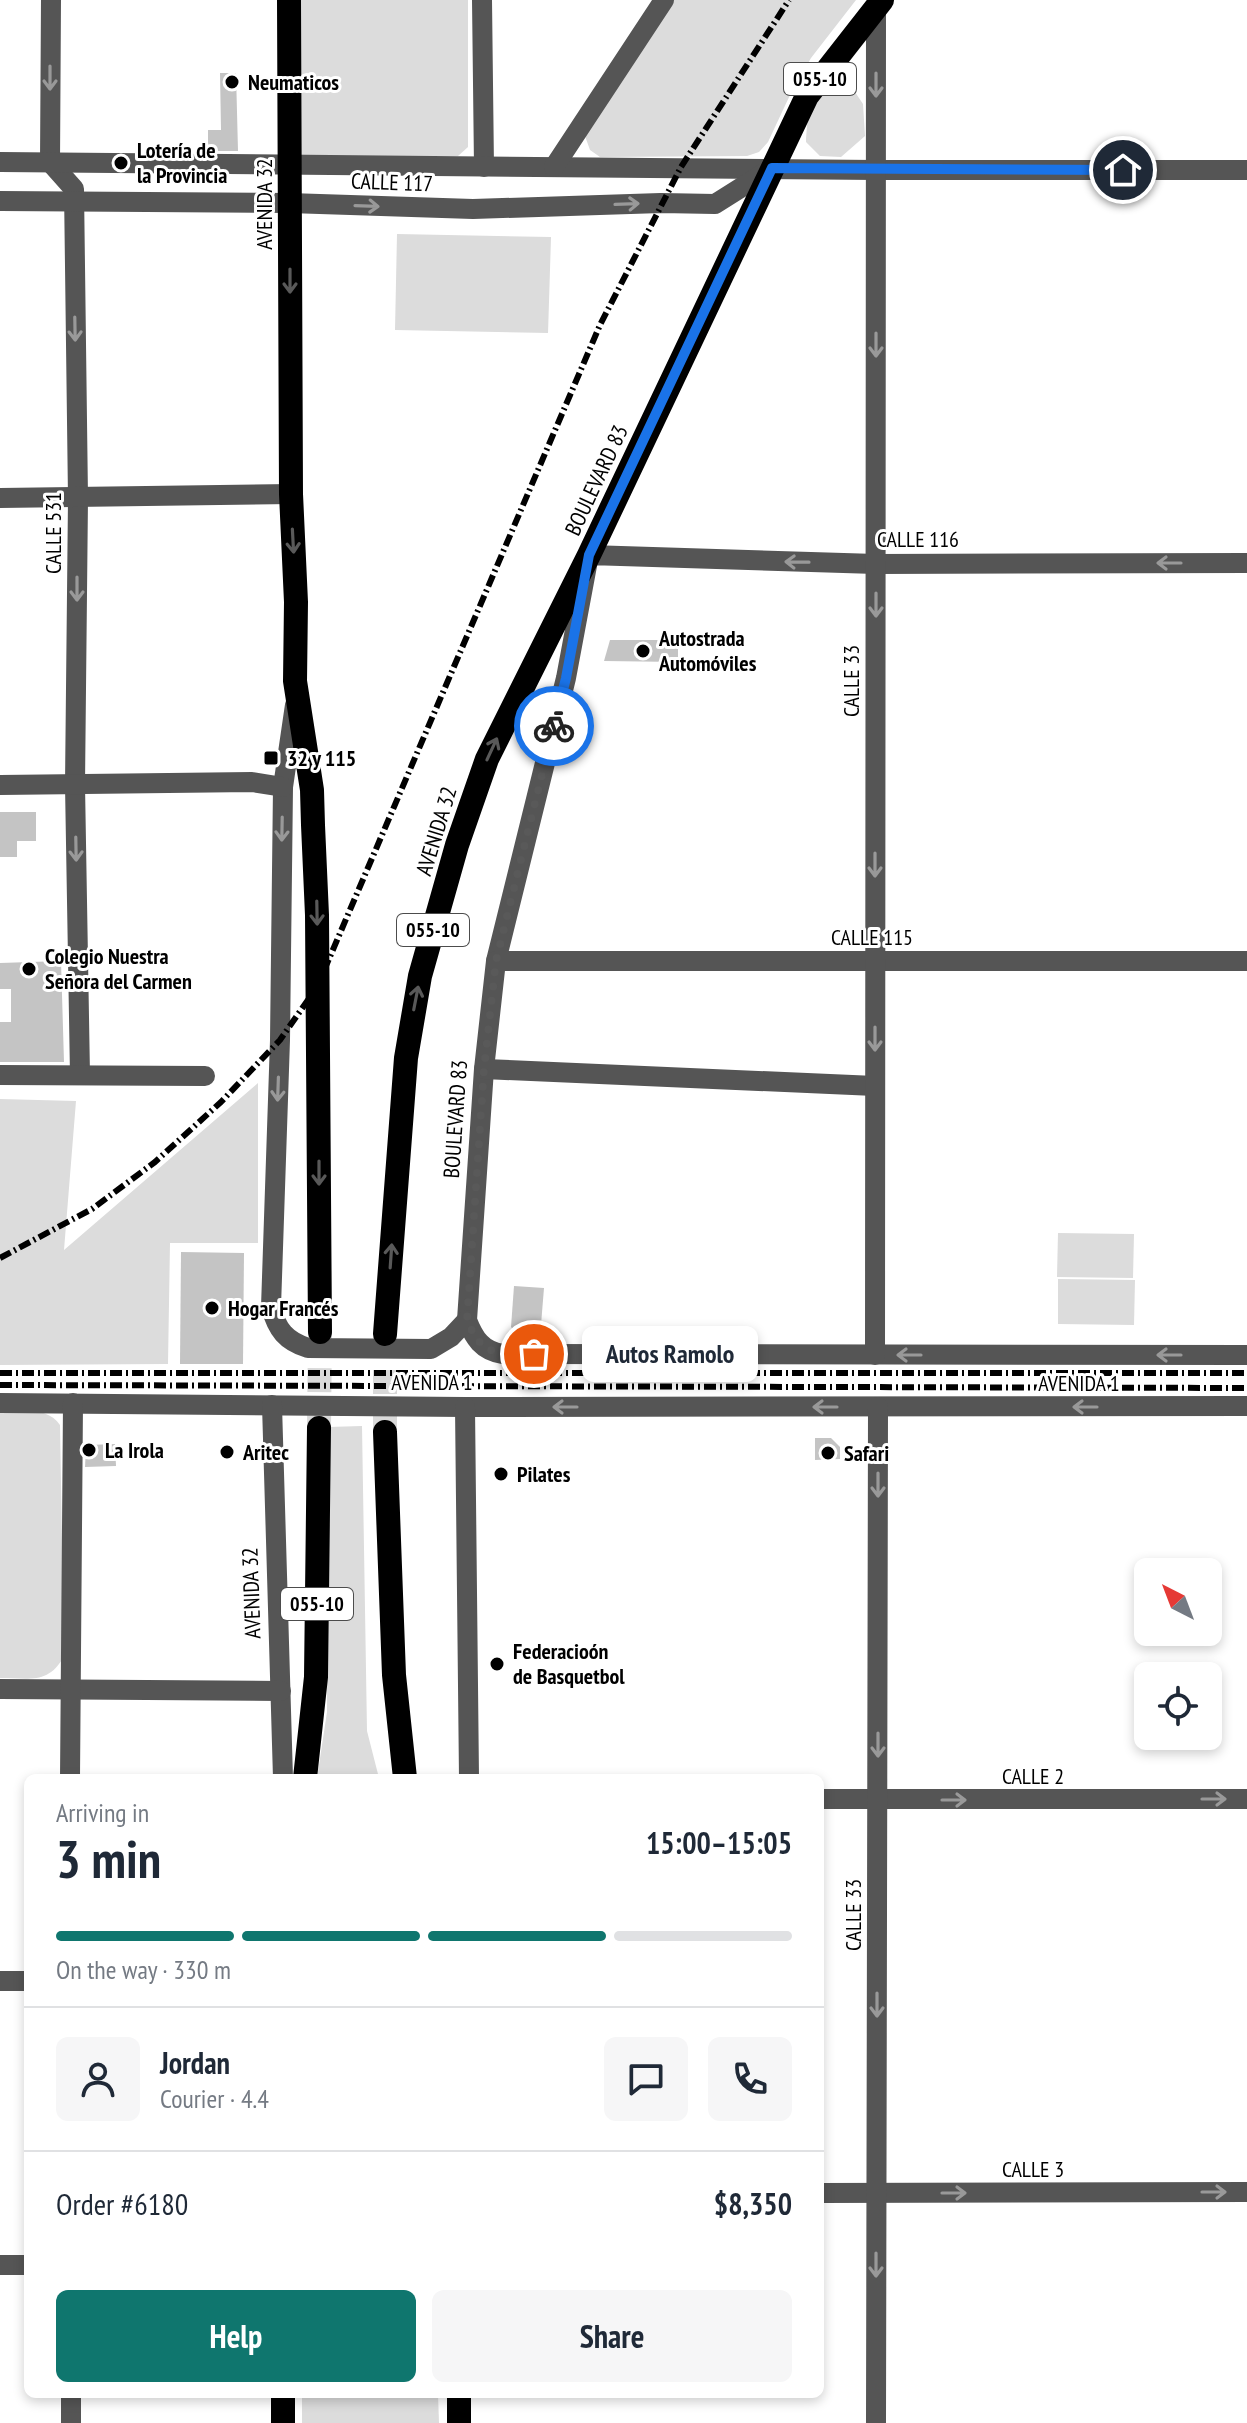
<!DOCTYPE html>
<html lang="en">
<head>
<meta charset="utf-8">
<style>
  :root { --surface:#fff; --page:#f6f6f7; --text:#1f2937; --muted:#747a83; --line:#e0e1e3; --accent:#0f766e }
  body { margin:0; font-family:"PT Sans Narrow",sans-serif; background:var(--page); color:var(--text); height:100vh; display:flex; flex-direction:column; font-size:30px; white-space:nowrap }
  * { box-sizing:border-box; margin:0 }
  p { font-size:26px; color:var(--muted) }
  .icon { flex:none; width:44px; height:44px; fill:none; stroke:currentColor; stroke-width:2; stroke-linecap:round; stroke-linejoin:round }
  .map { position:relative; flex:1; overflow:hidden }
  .sheet { position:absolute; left:24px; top:1774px; width:800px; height:624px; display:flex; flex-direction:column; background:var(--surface); border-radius:12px; box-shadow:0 4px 12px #0003 }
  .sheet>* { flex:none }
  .needle { width:52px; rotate:318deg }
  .tools { position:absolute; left:1134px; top:1558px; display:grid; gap:16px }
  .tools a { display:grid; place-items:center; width:88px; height:88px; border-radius:12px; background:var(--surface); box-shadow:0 4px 12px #0003; font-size:40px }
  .pin { position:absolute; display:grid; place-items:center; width:68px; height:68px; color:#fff; margin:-34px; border:4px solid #fff; border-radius:50%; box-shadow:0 2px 8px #0007 }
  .courier { position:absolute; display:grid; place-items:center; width:80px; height:80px; margin:-40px; border:6px solid #1a73e8; border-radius:50%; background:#fff; color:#222; box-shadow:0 2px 10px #0007 }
  .bubble { position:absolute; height:56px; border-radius:12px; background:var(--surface); box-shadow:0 4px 12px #0003; font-size:26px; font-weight:700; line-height:56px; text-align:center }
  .overview em { font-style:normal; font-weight:700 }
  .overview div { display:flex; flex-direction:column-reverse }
  .overview { display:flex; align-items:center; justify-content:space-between; height:136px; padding:0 32px }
  h1 { font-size:52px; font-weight:700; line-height:60px }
  .bar { display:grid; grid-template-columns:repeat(4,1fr); gap:12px 8px; align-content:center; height:96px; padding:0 32px }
  .bar i { height:10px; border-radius:6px; background:var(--line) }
  .bar .selected { background:var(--accent) }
  .bar p { grid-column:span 4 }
  .line { display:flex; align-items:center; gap:20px; padding:0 32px; border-top:2px solid var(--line) }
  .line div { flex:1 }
  .round { display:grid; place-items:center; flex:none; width:84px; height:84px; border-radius:12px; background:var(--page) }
  .action { display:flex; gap:16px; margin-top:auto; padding:16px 32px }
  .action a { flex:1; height:92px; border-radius:12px; background:var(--accent); color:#fff; font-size:32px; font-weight:700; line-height:92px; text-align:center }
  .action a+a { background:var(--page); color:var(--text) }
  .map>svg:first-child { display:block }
  .green { fill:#dcdcdc }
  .building { fill:#c4c4c4 }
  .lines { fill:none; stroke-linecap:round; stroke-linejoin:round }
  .highway-tunnel { stroke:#d9d9d9; stroke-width:24; stroke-dasharray:24 12; stroke-linecap:butt }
  .minor { stroke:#555; stroke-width:20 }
  .highway { stroke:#000; stroke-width:24 }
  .rail { stroke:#000; stroke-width:6; stroke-dasharray:12 4 2 4; stroke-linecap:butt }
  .oneway { stroke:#999 }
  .oneway2 { stroke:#595959 }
  .done { stroke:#595959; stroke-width:8; stroke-dasharray:0 14.4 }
  .route { stroke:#1a73e8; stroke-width:10 }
  .poi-dot { fill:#000; stroke:#fff; stroke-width:3 }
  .labels { text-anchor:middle; stroke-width:6; stroke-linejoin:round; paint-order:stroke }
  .shield { fill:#fff; stroke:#4c4c4c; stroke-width:2 }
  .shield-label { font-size:20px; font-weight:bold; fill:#000 }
  .poi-label { font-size:22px; font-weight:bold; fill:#000; stroke:#fff; text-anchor:start }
  .street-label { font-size:22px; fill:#000; stroke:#fff }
</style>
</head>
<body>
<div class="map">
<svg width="1247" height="2423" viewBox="0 0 1247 2423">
  <rect width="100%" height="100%" fill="#fff"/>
  <!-- green -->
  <g class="green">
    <polygon points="301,0 468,0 468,147 458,156 301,156"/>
    <polygon points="674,0 856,0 811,58 790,95 768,142 759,152 747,156 600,157 590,150 585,136"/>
    <path d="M849 83 863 104 865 136 841 157 820 156 806 142C809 102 807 95 849 83Z"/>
    <polygon points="397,234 551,237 548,333 395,330"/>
    <polygon points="258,1083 258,1243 170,1243 168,1364 0,1365 0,1099 76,1101 64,1250"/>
    <polygon points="1058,1233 1134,1234 1133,1278 1057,1277"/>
    <polygon points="1058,1279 1135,1280 1134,1325 1058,1324"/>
    <path d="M0 1412C21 1412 47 1406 60 1425L64 1656C49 1685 28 1678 0 1678Z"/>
    <polygon points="362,1426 367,1731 379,1778 317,1778 327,1712 328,1427"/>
    <polygon points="302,2394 438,2394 439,2423 302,2423"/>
  </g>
  <!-- building -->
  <g class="building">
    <polygon points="220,73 236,73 238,151 208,151 208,130 221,130"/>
    <polygon points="610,640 678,640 678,662 604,661"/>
    <polygon points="0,812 36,812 36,841 17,841 17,857 0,857"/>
    <polygon points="61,961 64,1062 0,1062 0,1022 11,1022 11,989 0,989 0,963"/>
    <polygon points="181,1252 244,1253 243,1364 180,1364"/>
    <polygon points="514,1286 544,1288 540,1337 520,1336 511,1327"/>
    <polygon points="815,1438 831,1438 840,1447 840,1459 815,1460"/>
    <polygon points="115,1444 116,1466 85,1467 86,1448 88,1445"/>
  </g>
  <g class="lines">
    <!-- highway-tunnel -->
    <g class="highway-tunnel">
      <polyline points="385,1334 385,1432"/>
      <polyline points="319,1428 320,1332"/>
    </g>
    <!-- minor -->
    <g class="minor">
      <polyline points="51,0 50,162 74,189 78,498 75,785 80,1075"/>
      <polyline points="482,0 484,167"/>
      <polyline points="0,162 876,170 1247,170"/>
      <polyline points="554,167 664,0"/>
      <polyline points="0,201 289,203 473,209 661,203 715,204 772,168"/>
      <polyline points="0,498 291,494"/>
      <path d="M1247 563 876 564 589 555 566 678 496 961 484 1069 467 1320C474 1338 482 1351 503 1354L1247 1355"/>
      <path d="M295 705 283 787 280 1040 271 1307C277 1330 286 1341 308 1348L431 1349 451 1337 467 1320"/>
      <polyline points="0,785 252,782 283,787"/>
      <polyline points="496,961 1247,961"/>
      <polyline points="484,1069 875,1086"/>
      <polyline points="0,1075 205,1076"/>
      <polyline points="875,1355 876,7"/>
      <polyline points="0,1403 465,1407 1247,1406"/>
      <polyline points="272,1405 283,1778"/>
      <polyline points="465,1407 469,1778"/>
      <polyline points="0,1689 281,1691"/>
      <polyline points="70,1778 73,1403"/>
      <polyline points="820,1799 1247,1799"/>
      <polyline points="0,1981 28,1981"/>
      <polyline points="820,2193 1247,2192"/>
      <polyline points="0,2265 28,2265"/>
      <polyline points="71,2394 71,2423"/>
      <polyline points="876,2423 878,1407"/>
    </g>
    <!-- highway -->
    <g class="highway">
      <polyline points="289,0 291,494 296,602 295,681 312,790 313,825 317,915 320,1332"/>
      <polyline points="385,1334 406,1058 420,976 457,845 487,759 589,555 807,96 882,0"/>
      <polyline points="385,1432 394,1675 405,1778"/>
      <polyline points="305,1778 316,1677 319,1428"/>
      <polyline points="283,2423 283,2394"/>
      <polyline points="459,2423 459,2394"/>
    </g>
    <!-- rail -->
    <g class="rail">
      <polyline points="0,1258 92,1209 155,1162 221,1102 280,1040 317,987 600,325 681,167 789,0"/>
      <polyline points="0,1373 1247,1373"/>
      <polyline points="0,1385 1247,1388"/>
    </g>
  </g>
  <!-- one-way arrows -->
  <defs><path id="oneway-shaft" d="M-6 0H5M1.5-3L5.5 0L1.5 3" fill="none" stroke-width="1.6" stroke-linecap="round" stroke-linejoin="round" transform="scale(2)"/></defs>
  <g class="oneway">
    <use href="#oneway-shaft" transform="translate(50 78) rotate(90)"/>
    <use href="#oneway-shaft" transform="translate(876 85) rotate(90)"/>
    <use href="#oneway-shaft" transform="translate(627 204) rotate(-2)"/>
    <use href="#oneway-shaft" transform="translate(367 206) rotate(2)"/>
    <use href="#oneway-shaft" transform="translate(75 329) rotate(89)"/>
    <use href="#oneway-shaft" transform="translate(876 345) rotate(90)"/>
    <use href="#oneway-shaft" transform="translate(797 562) rotate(-179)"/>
    <use href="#oneway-shaft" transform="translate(1169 563) rotate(180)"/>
    <use href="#oneway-shaft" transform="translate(77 589) rotate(90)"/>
    <use href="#oneway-shaft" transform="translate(876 605) rotate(90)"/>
    <use href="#oneway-shaft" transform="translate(282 829) rotate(91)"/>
    <use href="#oneway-shaft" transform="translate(76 849) rotate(89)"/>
    <use href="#oneway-shaft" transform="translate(875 865) rotate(90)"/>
    <use href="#oneway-shaft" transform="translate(875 1039) rotate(90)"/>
    <use href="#oneway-shaft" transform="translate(278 1089) rotate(92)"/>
    <use href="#oneway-shaft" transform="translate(909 1355) rotate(-180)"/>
    <use href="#oneway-shaft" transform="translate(1169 1355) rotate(-180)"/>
    <use href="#oneway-shaft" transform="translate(565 1407) rotate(-180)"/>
    <use href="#oneway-shaft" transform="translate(825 1407) rotate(-180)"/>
    <use href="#oneway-shaft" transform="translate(1085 1407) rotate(180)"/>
    <use href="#oneway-shaft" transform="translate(878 1485) rotate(90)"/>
    <use href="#oneway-shaft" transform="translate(878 1745) rotate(90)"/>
    <use href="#oneway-shaft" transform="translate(1214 1799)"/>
    <use href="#oneway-shaft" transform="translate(954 1800)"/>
    <use href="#oneway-shaft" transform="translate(877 2005) rotate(90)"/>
    <use href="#oneway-shaft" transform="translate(1214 2192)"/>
    <use href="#oneway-shaft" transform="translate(954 2193)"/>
    <use href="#oneway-shaft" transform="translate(876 2265) rotate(90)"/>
  </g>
  <g class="oneway2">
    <use href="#oneway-shaft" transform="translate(290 281) rotate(90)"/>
    <use href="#oneway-shaft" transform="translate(293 541) rotate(87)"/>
    <use href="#oneway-shaft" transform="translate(492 749) rotate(-65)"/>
    <use href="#oneway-shaft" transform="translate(317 913) rotate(89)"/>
    <use href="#oneway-shaft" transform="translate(416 998) rotate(-79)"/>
    <use href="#oneway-shaft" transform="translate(319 1173) rotate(90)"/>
    <use href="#oneway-shaft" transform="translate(391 1256) rotate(-86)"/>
  </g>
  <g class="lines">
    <!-- done -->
    <path class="done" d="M534 1354C498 1354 482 1357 467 1320L484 1069 496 961 554 726"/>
    <!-- route -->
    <polyline class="route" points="554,726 566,678 589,555 772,168 1123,170"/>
  </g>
  <!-- markers -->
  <g class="poi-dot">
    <circle cx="232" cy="82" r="8"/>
    <circle cx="121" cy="163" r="8"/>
    <circle cx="643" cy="651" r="8"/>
    <rect x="263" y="750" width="16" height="16" rx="4"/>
    <circle cx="29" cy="969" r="8"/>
    <circle cx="212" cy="1308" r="8"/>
    <circle cx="89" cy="1450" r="8"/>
    <circle cx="227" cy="1452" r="8"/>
    <circle cx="828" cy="1453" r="8"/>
    <circle cx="501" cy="1474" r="8"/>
    <circle cx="497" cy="1664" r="8"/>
  </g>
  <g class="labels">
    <!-- shield labels -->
    <g class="shield">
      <rect x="784" y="63" width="72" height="32" rx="6"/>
      <rect x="397" y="914" width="72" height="32" rx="6"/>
      <rect x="281" y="1588" width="72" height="32" rx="6"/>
    </g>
    <g class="shield-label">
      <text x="820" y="86">055-10</text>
      <text x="433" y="937">055-10</text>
      <text x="317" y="1611">055-10</text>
    </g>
    <!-- poi labels -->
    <g class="poi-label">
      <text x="248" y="90">Neumaticos</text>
      <text x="137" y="158">Lotería de<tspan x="137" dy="25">la Provincia</tspan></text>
      <text x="659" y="646">Autostrada<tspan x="659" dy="25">Automóviles</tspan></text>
      <text x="287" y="766">32 y 115</text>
      <text x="45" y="964">Colegio Nuestra<tspan x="45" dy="25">Señora del Carmen</tspan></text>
      <text x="228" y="1316">Hogar Francés</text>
      <text x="105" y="1458">La Irola</text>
      <text x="243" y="1460">Aritec</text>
      <text x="844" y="1461">Safari</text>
      <text x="517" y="1482">Pilates</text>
      <text x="513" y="1659">Federacioón<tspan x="513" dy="25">de Basquetbol</tspan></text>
    </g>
    <!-- street labels -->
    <g class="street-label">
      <text transform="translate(392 182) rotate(2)" y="8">CALLE 117</text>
      <text transform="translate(264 204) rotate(-90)" y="8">AVENIDA 32</text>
      <text transform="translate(596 480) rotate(-65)" y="8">BOULEVARD 83</text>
      <text transform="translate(53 533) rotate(-90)" y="8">CALLE 531</text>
      <text x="918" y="547">CALLE 116</text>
      <text transform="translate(851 681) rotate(-90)" y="8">CALLE 33</text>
      <text transform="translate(436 831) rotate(-73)" y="8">AVENIDA 32</text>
      <text x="872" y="945">CALLE 115</text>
      <text transform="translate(455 1119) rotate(-86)" y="8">BOULEVARD 83</text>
      <text x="432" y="1390">AVENIDA 1</text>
      <text x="1079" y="1391">AVENIDA 1</text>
      <text transform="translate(251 1593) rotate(-92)" y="8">AVENIDA 32</text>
      <text x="1033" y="1784">CALLE 2</text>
      <text transform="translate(853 1915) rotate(-90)" y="8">CALLE 33</text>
      <text x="1033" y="2177">CALLE 3</text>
    </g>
  </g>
</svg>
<div class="tools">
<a><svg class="needle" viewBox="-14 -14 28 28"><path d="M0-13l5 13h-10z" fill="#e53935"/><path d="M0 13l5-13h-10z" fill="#747a83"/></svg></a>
<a><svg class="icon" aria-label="locate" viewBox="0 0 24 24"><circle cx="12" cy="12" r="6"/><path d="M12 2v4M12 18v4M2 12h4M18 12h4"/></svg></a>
</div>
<div class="pin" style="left:534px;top:1354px;background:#ea580c"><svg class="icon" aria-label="bag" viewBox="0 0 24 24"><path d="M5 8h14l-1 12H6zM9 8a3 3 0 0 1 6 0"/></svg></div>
<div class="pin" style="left:1123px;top:170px;background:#1f2937"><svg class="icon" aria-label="home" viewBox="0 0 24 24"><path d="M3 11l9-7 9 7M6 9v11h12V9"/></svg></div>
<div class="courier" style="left:554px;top:726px"><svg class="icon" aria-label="bike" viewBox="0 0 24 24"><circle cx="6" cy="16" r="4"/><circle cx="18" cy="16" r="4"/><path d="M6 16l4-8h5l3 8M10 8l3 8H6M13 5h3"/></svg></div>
<div class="bubble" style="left:582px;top:1326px;width:176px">Autos Ramolo</div>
<section class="sheet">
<div class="overview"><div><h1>3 min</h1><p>Arriving in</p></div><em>15:00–15:05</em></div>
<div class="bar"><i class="selected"></i><i class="selected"></i><i class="selected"></i><i></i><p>On the way · 330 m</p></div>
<div class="line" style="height:144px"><a class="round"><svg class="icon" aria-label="person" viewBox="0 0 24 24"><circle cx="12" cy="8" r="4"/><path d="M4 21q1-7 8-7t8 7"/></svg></a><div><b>Jordan</b><p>Courier · 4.4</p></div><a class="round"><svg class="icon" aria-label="chat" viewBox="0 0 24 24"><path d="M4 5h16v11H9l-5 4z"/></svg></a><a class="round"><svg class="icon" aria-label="phone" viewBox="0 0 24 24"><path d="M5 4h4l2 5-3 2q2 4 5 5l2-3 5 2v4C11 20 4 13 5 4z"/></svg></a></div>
<div class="line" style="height:104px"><div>Order #6180</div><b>$8,350</b></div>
<div class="action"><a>Help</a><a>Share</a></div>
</section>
</div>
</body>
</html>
